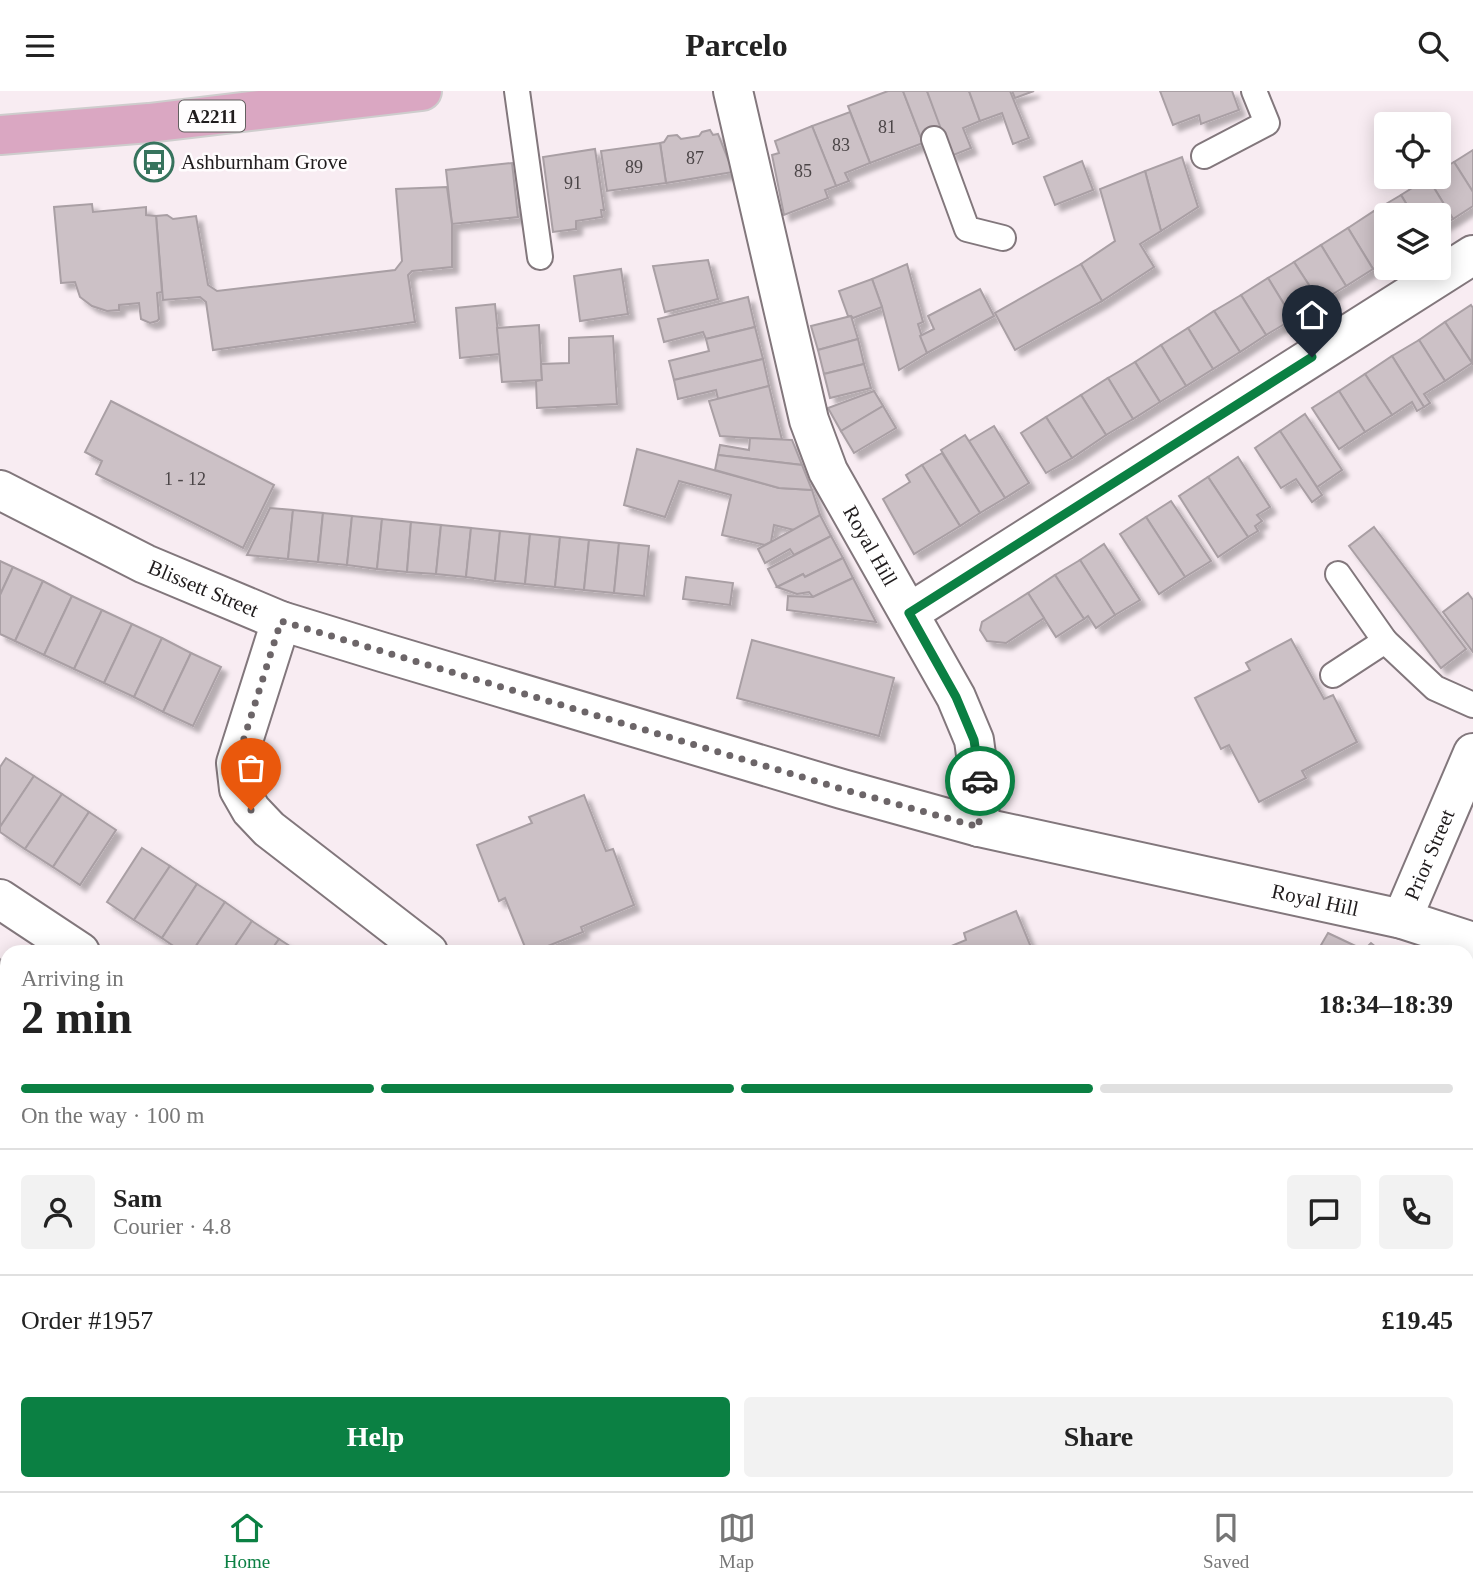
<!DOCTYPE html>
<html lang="en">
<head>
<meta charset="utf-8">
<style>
  :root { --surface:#fff; --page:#f2f2f2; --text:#222; --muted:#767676; --line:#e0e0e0; --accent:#0b8043 }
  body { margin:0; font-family:Georgia,serif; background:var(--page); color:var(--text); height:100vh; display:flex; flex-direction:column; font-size:26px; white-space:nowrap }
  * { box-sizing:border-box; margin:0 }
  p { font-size:23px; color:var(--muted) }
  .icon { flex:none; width:38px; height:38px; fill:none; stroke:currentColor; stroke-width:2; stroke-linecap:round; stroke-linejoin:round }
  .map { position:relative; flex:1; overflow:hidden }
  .side { position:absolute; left:0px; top:854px; width:1474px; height:546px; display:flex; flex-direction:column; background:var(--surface); border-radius:21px 21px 0 0; box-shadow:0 4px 18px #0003 }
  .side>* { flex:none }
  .controls { position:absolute; left:1374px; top:21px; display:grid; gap:14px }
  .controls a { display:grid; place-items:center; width:77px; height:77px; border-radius:7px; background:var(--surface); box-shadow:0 4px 18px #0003; font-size:35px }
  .pin { position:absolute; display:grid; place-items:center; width:60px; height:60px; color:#fff; margin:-72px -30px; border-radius:50% 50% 50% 0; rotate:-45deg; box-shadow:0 0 7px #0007 }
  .pin .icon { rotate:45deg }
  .courier { position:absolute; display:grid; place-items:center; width:70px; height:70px; margin:-35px; border:5px solid #0b8043; border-radius:50%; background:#fff; color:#222; box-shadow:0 2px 9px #0007 }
  .head em { font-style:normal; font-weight:600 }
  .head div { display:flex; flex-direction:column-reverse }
  .head { display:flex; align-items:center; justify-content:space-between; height:119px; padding:0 21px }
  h1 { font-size:46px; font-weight:600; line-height:52px }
  .bar { display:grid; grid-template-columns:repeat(4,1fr); gap:10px 7px; align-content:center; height:84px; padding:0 21px }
  .bar i { height:9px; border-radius:5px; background:var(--line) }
  .bar .current { background:var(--accent) }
  .bar p { grid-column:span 4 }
  .line { display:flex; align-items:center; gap:18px; padding:0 21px; border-top:2px solid var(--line) }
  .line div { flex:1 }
  .round { display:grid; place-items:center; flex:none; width:74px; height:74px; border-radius:7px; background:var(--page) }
  .button { display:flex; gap:14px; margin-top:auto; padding:14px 21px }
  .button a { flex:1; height:80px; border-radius:7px; background:var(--accent); color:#fff; font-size:28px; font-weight:600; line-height:80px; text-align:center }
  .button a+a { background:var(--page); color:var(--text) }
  header { display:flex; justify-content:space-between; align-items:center; height:91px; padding:0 21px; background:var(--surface); font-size:32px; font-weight:600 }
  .tabs { display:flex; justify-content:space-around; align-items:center; height:98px; border-top:2px solid var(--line); background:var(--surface); font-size:19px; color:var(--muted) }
  .tabs a { display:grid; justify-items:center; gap:4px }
  .tabs .current { color:var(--accent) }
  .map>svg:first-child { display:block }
  .green { fill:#f5cfe1 }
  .forest { fill:url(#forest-firs) }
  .building { fill:#ccc1c6; stroke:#a99fa4; stroke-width:2; filter:url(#shadow) }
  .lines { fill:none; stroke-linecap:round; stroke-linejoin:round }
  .lane-casing { stroke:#82777c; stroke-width:28 }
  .street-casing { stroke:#82777c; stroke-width:42 }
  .primary-casing { stroke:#cecdcd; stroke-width:42 }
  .lane { stroke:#fff; stroke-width:24 }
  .street { stroke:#fff; stroke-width:38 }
  .primary { stroke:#daa7c2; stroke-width:38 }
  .done { stroke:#6c6568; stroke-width:7; stroke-dasharray:0 12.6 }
  .route { stroke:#0b8043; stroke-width:9 }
  .labels { text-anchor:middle; stroke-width:5; stroke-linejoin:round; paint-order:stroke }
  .number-label { font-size:18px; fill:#4b4547 }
  .shield { fill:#fffdfe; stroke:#636060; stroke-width:2 }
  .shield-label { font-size:19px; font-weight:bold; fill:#201c1d }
  .poi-label { font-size:21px; fill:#201c1d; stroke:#fffdfe; text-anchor:start }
  .street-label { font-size:21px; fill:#201c1d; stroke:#fffdfe }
</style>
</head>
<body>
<header><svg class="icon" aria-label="menu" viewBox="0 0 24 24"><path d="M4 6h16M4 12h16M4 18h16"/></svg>Parcelo<svg class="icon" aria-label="search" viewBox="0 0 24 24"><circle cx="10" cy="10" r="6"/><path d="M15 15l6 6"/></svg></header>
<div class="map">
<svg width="1473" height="1400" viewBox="0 0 1473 1400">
  <defs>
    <pattern id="forest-firs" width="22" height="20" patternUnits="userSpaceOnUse" patternTransform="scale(1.75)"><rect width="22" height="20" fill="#f496c8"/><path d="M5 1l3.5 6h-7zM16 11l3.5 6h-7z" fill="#d181ab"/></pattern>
    <filter id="shadow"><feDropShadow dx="6" dy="6" stdDeviation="2" flood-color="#0004"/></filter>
  </defs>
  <rect width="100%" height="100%" fill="#f8ecf2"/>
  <!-- green -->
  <polygon class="green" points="0,1343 7,1348 7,1393 63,1393 71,1400 0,1400"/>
  <!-- forest -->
  <polygon class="forest" points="0,1372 7,1375 7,1393 31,1393 40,1400 0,1400"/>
  <!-- building -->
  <g class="building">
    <polygon points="888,0 903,0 923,52 870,72 848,15"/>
    <polygon points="903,0 927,0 944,44 923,52"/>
    <polygon points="927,0 969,0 980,30 963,37 971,57 951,65"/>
    <polygon points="969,0 1010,0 1029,47 1013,53 1002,22 980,30"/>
    <polygon points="1012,0 1034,0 1015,7"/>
    <polygon points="1160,0 1232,0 1239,19 1201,33 1199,24 1173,34"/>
    <polygon points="850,21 870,72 845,82 849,90 836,95 812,35"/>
    <polygon points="812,35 836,95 825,99 828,107 784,124 772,64 779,62 775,50"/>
    <polygon points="710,39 713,44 718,43 733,81 666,92 660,52 664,51 668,45 677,44 681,48 699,45 702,41"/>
    <polygon points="660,52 666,92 607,100 601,60"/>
    <polygon points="595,58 604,119 601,119 602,126 576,130 576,138 553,141 543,66"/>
    <polygon points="1473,59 1473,101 1454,71"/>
    <polygon points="1182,66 1198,116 1161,140 1145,80"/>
    <polygon points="1082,70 1093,99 1055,114 1044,86"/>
    <polygon points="1454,71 1473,101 1473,115 1453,128 1428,87 1438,86 1438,80"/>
    <polygon points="512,72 518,126 452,133 446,79"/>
    <polygon points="1145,80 1161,140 1140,153 1154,176 1102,210 1081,173 1115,150 1100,98"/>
    <polygon points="1428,87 1453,128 1438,137 1438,124 1413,124 1401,104"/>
    <polygon points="447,96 452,133 452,176 412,180 408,184 415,231 213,259 206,211 200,206 163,209 156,125 167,124 173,128 196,125 208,194 217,200 395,179 402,170 396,98"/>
    <polygon points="1401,104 1413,124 1386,124 1386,139 1374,120"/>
    <polygon points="92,113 93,121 146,116 146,124 156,125 162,201 157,202 159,228 157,230 150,232 141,228 139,212 119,214 119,219 107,220 92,215 80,206 75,191 61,192 54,116"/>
    <polygon points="1374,120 1386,139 1386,170 1373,178 1348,137"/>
    <polygon points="1348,137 1373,178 1346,195 1321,154"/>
    <polygon points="1321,154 1346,195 1320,211 1294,171"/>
    <polygon points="708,169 718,208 665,221 653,175"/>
    <polygon points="1294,171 1320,211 1293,228 1268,187"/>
    <polygon points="907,173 923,231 918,233 927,262 899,279 882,216 872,188"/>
    <polygon points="1081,173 1102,210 1015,259 995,222"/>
    <polygon points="621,178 628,223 580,230 574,185"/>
    <polygon points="1268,187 1293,228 1266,244 1241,204"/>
    <polygon points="872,188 882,216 853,227 851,225 848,225 839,200"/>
    <polygon points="980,198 994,225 927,262 920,245 934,238 928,225"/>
    <polygon points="1241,204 1266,244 1240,261 1214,220"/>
    <polygon points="748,206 755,236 706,248 703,241 664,251 658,228"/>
    <polygon points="495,213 500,263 460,267 456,217"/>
    <polygon points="1471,214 1473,217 1472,272 1445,231"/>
    <polygon points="1214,220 1240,261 1213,278 1188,237"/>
    <polygon points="851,225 858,248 818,259 811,235"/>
    <polygon points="1445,231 1472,272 1445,290 1419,249"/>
    <polygon points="539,234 542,289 502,291 497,237"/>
    <polygon points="755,236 763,268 674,289 669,270 709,260 706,248"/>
    <polygon points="1188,237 1213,278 1186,295 1161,254"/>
    <polygon points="613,245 617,313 537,317 536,290 542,289 541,273 569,272 569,247"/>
    <polygon points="858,248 864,273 824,283 818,259"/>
    <polygon points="1419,249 1445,290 1424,303 1430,312 1424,316 1392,265"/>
    <polygon points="1161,254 1186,295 1160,311 1135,271"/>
    <polygon points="1392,265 1424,316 1417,320 1412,311 1392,324 1365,283"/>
    <polygon points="763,268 769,295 718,308 716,299 678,308 674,289"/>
    <polygon points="1135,271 1160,311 1133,328 1108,287"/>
    <polygon points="864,273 871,297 830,307 824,283"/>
    <polygon points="1365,283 1392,324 1365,341 1339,300"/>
    <polygon points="1108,287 1133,328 1106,344 1081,304"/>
    <polygon points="769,295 782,349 720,345 709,310"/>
    <polygon points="874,300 883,315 841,340 828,317"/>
    <polygon points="1339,300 1365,341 1339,358 1312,317"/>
    <polygon points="1081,304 1106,344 1072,367 1046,326"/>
    <polygon points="111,310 274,394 243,457 96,383 102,370 85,361"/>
    <polygon points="883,315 896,337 854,362 841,340"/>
    <polygon points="1305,323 1342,379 1317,396 1280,340"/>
    <polygon points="1046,326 1072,367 1046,382 1021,342"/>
    <polygon points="994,335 1029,392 1005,407 969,350"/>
    <polygon points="1280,340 1322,404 1312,411 1296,388 1281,397 1255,357"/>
    <polygon points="965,344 1005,407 980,422 941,359"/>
    <polygon points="750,347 792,349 802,374 718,364 720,354 749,359"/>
    <polygon points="637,358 779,397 812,399 820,424 794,439 774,434 771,451 765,454 722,444 731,404 679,390 665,426 624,414"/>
    <polygon points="942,362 980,422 960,435 922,374"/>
    <polygon points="718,364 802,374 812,399 779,397 715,379"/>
    <polygon points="1238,366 1270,416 1257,424 1262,430 1255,435 1258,440 1248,446 1208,386"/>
    <polygon points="922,374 960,435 914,463 883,408 910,391 906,384"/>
    <polygon points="1208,386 1248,446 1218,466 1179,405"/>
    <polygon points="1171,410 1211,470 1185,486 1146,426"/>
    <polygon points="270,417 293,419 288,468 247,464"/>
    <polygon points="293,419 323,422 318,471 288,468"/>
    <polygon points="323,422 352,425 347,474 318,471"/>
    <polygon points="820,424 831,445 794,464 790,458 765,472 758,458"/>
    <polygon points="352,425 382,428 377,478 347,474"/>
    <polygon points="1146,426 1185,486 1159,503 1120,443"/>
    <polygon points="382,428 411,431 407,481 377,478"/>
    <polygon points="411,431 441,434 436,483 407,481"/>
    <polygon points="441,434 471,437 466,486 436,483"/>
    <polygon points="1374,436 1466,558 1441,577 1349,455"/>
    <polygon points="471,437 500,440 495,490 466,486"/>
    <polygon points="500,440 530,443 525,493 495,490"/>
    <polygon points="530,443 560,446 555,496 525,493"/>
    <polygon points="831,445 843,467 805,486 803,483 777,496 768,478"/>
    <polygon points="560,446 589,449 584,499 555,496"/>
    <polygon points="589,449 619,452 614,502 584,499"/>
    <polygon points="619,452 649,455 644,505 614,502"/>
    <polygon points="1104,453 1140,509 1115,524 1080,469"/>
    <polygon points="843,467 853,487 813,506 809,501 797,503 777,496 803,483 805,486"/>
    <polygon points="1080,469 1115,524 1096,537 1088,525 1084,528 1055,484"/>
    <polygon points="0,470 13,476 0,504"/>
    <polygon points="13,476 43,490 15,550 0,543 0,504"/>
    <polygon points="1055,484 1084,528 1056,546 1028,502"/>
    <polygon points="686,486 733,492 730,514 683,508"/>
    <polygon points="853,487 876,531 787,519 788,505 813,506"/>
    <polygon points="43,490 72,505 44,564 15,550"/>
    <polygon points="1028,502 1044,527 1006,552 987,550 980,539 982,531"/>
    <polygon points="1468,502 1473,509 1473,561 1443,521"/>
    <polygon points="72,505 102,519 74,578 44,564"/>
    <polygon points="102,519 132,533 104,592 74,578"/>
    <polygon points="132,533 162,547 134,606 104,592"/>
    <polygon points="162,547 191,562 163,621 134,606"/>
    <polygon points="1291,548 1324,608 1333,604 1357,651 1302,680 1306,687 1259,711 1229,654 1221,658 1195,607 1250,579 1246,572"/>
    <polygon points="752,549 894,587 879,645 737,607"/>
    <polygon points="191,562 221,576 193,635 163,621"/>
    <polygon points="6,667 34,685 0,736 0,676"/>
    <polygon points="34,685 62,703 25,758 0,741 0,736"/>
    <polygon points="62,703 89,721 53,776 25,758"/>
    <polygon points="584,704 606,760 613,758 634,814 581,836 583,841 533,861 527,861 505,807 499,810 477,754 532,732 529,726"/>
    <polygon points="89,721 116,739 80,794 53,776"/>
    <polygon points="142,757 170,775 134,829 107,811"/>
    <polygon points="170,775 197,793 162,847 134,829"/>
    <polygon points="197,793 225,811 192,861 182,861 162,847"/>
    <polygon points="225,811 252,830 231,861 192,861"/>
    <polygon points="1016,820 1033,861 937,861 966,849 964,842"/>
    <polygon points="252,830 279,848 270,861 231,861"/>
    <polygon points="1328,842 1364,859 1371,852 1382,861 1317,861"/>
    <polygon points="279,848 299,861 270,861"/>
    <polygon points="0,868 7,873 7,892 0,902"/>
    <polygon points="7,892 7,951 0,947 0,902"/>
    <polygon points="1473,919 1473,995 1466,994 1466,958"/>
    <polygon points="1466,1099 1471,1100 1467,1122 1473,1123 1473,1177 1466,1176"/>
    <polygon points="7,1140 7,1254 0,1263 0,1150"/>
    <polygon points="1466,1255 1473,1256 1473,1333 1466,1332"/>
    <polygon points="370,1393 410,1393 404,1400 377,1400"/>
    <polygon points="410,1393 450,1393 444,1400 404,1400"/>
    <polygon points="450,1393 459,1393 467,1400 444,1400"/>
    <polygon points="557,1393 575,1393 570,1400 566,1400"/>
    <polygon points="575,1393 616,1393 611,1400 570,1400"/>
    <polygon points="616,1393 656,1393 651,1400 611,1400"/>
    <polygon points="656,1393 661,1393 670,1400 651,1400"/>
    <polygon points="886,1393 939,1393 939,1400 882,1400"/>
    <polygon points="1092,1393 1127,1393 1135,1400 1091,1400 1088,1397"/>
    <polygon points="1127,1393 1175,1393 1180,1397 1177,1400 1135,1400"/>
  </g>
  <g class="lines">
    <defs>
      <g id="lane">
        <polyline points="517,0 540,166"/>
        <polyline points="934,48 967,138 1003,147"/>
        <polyline points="1204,65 1267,32 1254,0"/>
        <polyline points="1338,483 1385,550"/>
        <polyline points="1333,584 1385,550 1435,597 1473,614"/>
      </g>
      <g id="street">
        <path id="s1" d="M733 0 809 329 828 380 956 606 974 649 980 693 979 736"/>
        <path id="s2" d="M0 399 145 473 281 530 382 561 842 698 979 736 1402 828 1473 851"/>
        <polyline points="909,522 1473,164"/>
        <polyline points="281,530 236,672 239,698 251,719 269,738 428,861"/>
        <polyline points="0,808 80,861"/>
        <path id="s3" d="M1402 828 1473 662"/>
        <polyline points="0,1093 7,1093"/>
        <polyline points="1466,1209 1473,1210"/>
        <polyline points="501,1393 509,1400"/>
        <polyline points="1225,1393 1232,1400"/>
        <polyline points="1010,1400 1016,1393"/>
      </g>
      <polyline id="primary" points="0,44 149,32 422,0"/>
    </defs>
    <!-- lane casing -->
    <use href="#lane" class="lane-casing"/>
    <!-- street casing -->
    <use href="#street" class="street-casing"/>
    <!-- primary casing -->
    <use href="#primary" class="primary-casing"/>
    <!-- lane -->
    <use href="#lane" class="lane"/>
    <!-- street -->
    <use href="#street" class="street"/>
    <!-- primary -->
    <use href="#primary" class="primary"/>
  </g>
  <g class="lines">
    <!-- done -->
    <polyline class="done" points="251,719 239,698 236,673 281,530 842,698 979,736 980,690"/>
    <!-- route -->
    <polyline class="route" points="980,690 974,649 956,606 909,522 1312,266"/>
  </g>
  <!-- icons -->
  <defs>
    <symbol id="bus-ring" viewBox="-11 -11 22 22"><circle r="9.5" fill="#fffdfe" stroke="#37735d" stroke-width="1.5"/><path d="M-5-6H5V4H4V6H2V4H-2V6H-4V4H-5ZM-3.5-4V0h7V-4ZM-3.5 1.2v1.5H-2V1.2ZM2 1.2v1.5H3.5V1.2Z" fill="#37735d"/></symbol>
  </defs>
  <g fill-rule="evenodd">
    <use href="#bus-ring" x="132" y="49" width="44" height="44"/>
  </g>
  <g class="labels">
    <!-- number labels -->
    <g class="number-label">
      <text x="887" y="42">81</text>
      <text x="841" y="60">83</text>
      <text x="695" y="73">87</text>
      <text x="634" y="82">89</text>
      <text x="803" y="86">85</text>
      <text x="573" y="98">91</text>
      <text x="185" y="394">1 - 12</text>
    </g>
    <!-- shield labels -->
    <rect class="shield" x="179" y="9.5" width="66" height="31" rx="5"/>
    <g class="shield-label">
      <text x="212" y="32">A2211</text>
    </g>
    <!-- poi labels -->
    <g class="poi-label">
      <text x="181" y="78">Ashburnham Grove</text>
    </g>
    <!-- street labels -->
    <g class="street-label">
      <text dy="7" stroke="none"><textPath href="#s1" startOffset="478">Royal Hill</textPath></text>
      <text dy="7" stroke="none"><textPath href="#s2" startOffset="226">Blissett Street</textPath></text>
      <text dy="7" stroke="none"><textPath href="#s3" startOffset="70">Prior Street</textPath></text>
      <text dy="7" stroke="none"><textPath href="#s2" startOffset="1382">Royal Hill</textPath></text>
    </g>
  </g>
</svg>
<div class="controls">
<a><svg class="icon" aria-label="locate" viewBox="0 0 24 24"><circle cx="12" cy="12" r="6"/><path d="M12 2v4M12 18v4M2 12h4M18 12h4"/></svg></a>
<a><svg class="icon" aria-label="layers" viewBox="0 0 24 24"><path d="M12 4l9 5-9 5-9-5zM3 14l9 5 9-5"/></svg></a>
</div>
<div class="pin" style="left:251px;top:719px;background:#ea580c"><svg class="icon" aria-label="bag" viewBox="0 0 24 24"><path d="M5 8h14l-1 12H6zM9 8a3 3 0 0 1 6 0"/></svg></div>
<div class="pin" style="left:1312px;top:266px;background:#1f2937"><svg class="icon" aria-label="home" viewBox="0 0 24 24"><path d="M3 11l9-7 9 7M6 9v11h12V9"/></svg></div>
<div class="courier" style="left:980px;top:690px"><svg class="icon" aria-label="car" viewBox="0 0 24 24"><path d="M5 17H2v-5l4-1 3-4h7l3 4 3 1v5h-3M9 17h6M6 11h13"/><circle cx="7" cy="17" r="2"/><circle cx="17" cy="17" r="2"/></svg></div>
<section class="side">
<div class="head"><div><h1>2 min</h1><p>Arriving in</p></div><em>18:34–18:39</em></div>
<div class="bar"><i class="current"></i><i class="current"></i><i class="current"></i><i></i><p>On the way · 100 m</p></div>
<div class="line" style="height:126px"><a class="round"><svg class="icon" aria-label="person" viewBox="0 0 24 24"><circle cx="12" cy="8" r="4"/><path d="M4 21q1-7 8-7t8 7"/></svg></a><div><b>Sam</b><p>Courier · 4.8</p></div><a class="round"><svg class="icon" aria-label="chat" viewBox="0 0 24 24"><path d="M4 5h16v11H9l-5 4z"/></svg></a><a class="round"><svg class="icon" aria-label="phone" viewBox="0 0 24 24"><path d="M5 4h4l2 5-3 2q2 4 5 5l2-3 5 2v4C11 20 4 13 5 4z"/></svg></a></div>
<div class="line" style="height:91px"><div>Order #1957</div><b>£19.45</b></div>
<div class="button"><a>Help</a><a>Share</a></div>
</section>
</div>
<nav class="tabs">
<a class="current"><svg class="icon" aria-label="home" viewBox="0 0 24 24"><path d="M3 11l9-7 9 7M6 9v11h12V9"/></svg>Home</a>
<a><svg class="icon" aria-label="map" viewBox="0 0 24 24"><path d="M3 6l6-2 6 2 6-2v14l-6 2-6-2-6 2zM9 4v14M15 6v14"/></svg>Map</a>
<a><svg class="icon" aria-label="saved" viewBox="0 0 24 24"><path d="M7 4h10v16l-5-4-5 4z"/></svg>Saved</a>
</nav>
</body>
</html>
